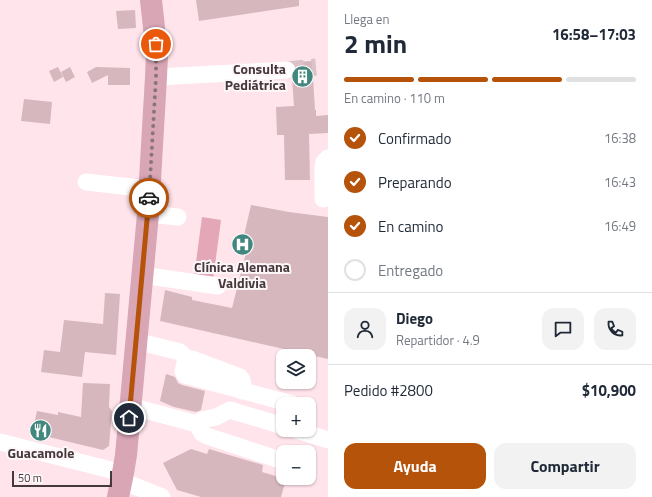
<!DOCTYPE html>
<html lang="es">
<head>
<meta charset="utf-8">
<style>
  :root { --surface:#fff; --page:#f2f2f3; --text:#1f2937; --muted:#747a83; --line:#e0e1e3; --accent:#b45309 }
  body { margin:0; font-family:"Titillium Web",sans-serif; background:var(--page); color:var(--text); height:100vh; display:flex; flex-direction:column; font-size:15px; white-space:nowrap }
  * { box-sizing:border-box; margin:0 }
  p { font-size:13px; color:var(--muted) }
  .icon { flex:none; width:22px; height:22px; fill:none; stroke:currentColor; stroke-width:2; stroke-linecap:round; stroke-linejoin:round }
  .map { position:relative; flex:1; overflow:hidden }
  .panel { display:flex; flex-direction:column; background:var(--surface); width:324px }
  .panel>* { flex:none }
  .controls { position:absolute; left:276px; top:349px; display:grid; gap:8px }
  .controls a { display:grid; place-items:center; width:40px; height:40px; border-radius:8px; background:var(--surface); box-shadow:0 1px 3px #0004; font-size:20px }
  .scale { position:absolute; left:12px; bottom:10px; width:100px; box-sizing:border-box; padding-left:4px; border:2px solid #46393c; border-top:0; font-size:11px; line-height:14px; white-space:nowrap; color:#46393c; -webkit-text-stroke:3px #fef7f9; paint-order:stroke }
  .pin { position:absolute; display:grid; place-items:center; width:34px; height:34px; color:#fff; margin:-17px; border:2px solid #fff; border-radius:50%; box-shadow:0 1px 4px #0007 }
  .courier { position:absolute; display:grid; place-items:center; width:40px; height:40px; margin:-20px; border:3px solid #b45309; border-radius:50%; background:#fff; color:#222; box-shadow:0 1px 5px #0007 }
  .headline em { font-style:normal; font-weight:700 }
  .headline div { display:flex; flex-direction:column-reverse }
  .headline { display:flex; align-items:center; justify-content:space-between; height:68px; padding:0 16px }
  h1 { font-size:26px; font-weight:700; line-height:30px }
  .bar { display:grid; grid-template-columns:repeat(4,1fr); gap:6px 4px; align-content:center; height:48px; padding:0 16px }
  .bar i { height:5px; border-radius:3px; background:var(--line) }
  .bar .current { background:var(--accent) }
  .bar p { grid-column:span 4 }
  .line { display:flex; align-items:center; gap:10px; padding:0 16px; border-top:1px solid var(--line) }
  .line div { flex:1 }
  .round { display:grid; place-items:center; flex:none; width:42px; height:42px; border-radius:12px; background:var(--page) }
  ol { padding:0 16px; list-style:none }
  li { display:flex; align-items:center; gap:12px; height:44px }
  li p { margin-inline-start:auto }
  li .icon { padding:4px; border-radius:50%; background:var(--accent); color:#fff; stroke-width:4 }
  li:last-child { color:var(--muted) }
  li i { width:22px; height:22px; border:2px solid var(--line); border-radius:50% }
  .action { display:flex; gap:8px; margin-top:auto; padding:8px 16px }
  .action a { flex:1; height:46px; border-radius:12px; background:var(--accent); color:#fff; font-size:16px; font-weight:700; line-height:46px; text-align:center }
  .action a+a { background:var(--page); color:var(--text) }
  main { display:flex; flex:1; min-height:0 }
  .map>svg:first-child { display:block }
  .green { fill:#e3a7b7 }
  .building { fill:#d6b7be }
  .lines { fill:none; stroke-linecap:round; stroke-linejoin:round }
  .minor-tunnel { stroke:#dac2c8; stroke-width:17; stroke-dasharray:17 8; stroke-linecap:butt }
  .minor { stroke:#fff; stroke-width:17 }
  .major { stroke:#d9a6b6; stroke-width:22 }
  .done { stroke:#877579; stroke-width:4; stroke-dasharray:0 7.2 }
  .route { stroke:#b45309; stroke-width:5 }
  .labels { text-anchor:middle; stroke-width:4; stroke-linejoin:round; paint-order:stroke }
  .poi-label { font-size:14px; font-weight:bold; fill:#46393c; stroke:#fef7f9 }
</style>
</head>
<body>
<main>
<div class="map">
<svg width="328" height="497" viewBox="0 0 328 497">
  <rect width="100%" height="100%" fill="#ffe4eb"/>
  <!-- green -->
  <polygon class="green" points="202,217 221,220 213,280 194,277"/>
  <!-- building -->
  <g class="building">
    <polygon points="196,0 299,0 299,6 199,21"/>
    <polygon points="135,10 136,28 118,29 116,11"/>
    <polygon points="312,61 315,110 316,110 316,116 328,115 328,133 309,134 310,180 285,180 284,135 277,135 276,107 294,106 292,78 296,75 297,70 296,65 293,62"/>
    <polygon points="58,67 63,77 54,82 49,71"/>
    <polygon points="70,67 75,77 66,82 61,72"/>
    <polygon points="96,67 130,68 130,85 108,85 108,75 92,83 87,72"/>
    <polygon points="24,99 52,102 50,124 21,121"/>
    <polygon points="251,205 289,212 328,217 328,359 160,321 165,290 192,297 192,300 232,308 248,245 242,244"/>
    <polygon points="105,293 120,294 116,355 85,352 82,377 41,372 44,350 60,352 64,320 103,324"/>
    <polygon points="166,374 175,377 178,383 182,385 205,391 201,410 196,412 174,407 160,401"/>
    <polygon points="83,383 110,384 109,407 112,411 109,446 103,450 32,433 37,411 58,415 58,412 81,417"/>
    <polygon points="191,449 207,454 209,449 263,465 262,472 286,479 281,497 201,497 177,490 163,463"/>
  </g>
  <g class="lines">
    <!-- minor-tunnel -->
    <polyline class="minor-tunnel" points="287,70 316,67"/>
    <!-- minor -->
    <g class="minor">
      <polyline points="156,77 287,70"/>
      <polyline points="86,182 149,189"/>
      <polyline points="323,199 323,167 324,162 328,158"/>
      <polyline points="148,214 178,217"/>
      <polyline points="142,275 218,286"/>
      <polyline points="136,341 180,352 188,360"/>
      <path d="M242 391C243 385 244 382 240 377L192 359C185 359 184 366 183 371L185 375 292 404"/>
      <polyline points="130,406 197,424"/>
      <polyline points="197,424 202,433 207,436 283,461"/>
      <polyline points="197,424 202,420 216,417 230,410 283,426"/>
      <polyline points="296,430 328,440"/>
      <polyline points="0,442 123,473"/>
      <polyline points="122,481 162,497"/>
    </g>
    <!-- major -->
    <polyline class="major" points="118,497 123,473 126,455 148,214 156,77 157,55 151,0"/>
  </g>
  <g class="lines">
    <!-- done -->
    <polyline class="done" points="149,198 156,77 156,44"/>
    <!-- route -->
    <polyline class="route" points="129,418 149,198"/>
  </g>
  <!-- icons -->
  <defs>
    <symbol id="building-disc" viewBox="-11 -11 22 22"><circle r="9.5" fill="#41877e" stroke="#fef7f9"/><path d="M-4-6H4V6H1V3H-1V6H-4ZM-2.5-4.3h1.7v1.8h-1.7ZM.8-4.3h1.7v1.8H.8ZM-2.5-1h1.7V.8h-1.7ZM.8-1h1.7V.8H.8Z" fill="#fff"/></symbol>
    <symbol id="hospital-disc" viewBox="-11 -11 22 22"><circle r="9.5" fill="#41877e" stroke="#fef7f9"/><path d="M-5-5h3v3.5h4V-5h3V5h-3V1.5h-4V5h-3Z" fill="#fff"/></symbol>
    <symbol id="restaurant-disc" viewBox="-11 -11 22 22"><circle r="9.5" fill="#41877e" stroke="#fef7f9"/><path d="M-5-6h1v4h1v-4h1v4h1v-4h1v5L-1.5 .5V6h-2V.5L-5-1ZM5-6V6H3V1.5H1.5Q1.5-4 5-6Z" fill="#fff"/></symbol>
  </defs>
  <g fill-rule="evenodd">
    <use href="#building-disc" x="290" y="64" width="25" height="25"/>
    <use href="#hospital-disc" x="230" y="232" width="25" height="25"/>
    <use href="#restaurant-disc" x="28" y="418" width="25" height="25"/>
  </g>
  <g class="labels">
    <!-- poi labels -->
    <g class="poi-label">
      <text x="286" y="74" text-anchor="end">Consulta<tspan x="286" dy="16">Pediátrica</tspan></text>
      <text x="242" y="272">Clínica Alemana<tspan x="242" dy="16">Valdivia</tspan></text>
      <text x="41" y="458">Guacamole</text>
    </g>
  </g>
</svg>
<div class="controls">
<a><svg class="icon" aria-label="layers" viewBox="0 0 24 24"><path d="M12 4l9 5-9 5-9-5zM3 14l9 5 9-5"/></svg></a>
<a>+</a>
<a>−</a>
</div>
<div class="scale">50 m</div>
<div class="pin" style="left:156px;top:44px;background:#ea580c"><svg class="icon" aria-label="bag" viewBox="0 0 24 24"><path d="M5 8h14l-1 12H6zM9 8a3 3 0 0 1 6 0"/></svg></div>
<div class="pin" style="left:129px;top:418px;background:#1f2937"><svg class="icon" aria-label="home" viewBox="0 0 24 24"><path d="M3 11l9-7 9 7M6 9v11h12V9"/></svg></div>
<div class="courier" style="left:149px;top:198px"><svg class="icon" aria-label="car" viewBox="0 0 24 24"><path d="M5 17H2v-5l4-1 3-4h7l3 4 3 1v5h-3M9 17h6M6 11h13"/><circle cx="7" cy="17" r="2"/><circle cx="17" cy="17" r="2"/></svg></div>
</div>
<section class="panel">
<div class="headline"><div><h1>2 min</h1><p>Llega en</p></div><em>16:58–17:03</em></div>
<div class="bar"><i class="current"></i><i class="current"></i><i class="current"></i><i></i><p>En camino · 110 m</p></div>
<ol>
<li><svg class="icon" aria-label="check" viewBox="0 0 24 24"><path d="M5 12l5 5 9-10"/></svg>Confirmado<p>16:38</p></li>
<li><svg class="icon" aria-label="check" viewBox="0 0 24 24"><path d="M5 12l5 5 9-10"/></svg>Preparando<p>16:43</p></li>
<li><svg class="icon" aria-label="check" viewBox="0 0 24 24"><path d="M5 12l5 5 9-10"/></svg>En camino<p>16:49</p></li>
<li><i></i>Entregado</li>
</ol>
<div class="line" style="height:72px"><a class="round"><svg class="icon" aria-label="person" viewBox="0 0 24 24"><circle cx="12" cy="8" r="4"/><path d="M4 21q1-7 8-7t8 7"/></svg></a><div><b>Diego</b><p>Repartidor · 4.9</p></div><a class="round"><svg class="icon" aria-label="chat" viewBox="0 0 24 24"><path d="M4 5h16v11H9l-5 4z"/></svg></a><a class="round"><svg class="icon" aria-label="phone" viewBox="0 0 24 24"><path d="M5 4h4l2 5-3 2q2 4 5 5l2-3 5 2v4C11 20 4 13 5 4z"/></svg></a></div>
<div class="line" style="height:52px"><div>Pedido #2800</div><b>$10,900</b></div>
<div class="action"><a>Ayuda</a><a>Compartir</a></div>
</section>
</main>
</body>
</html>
